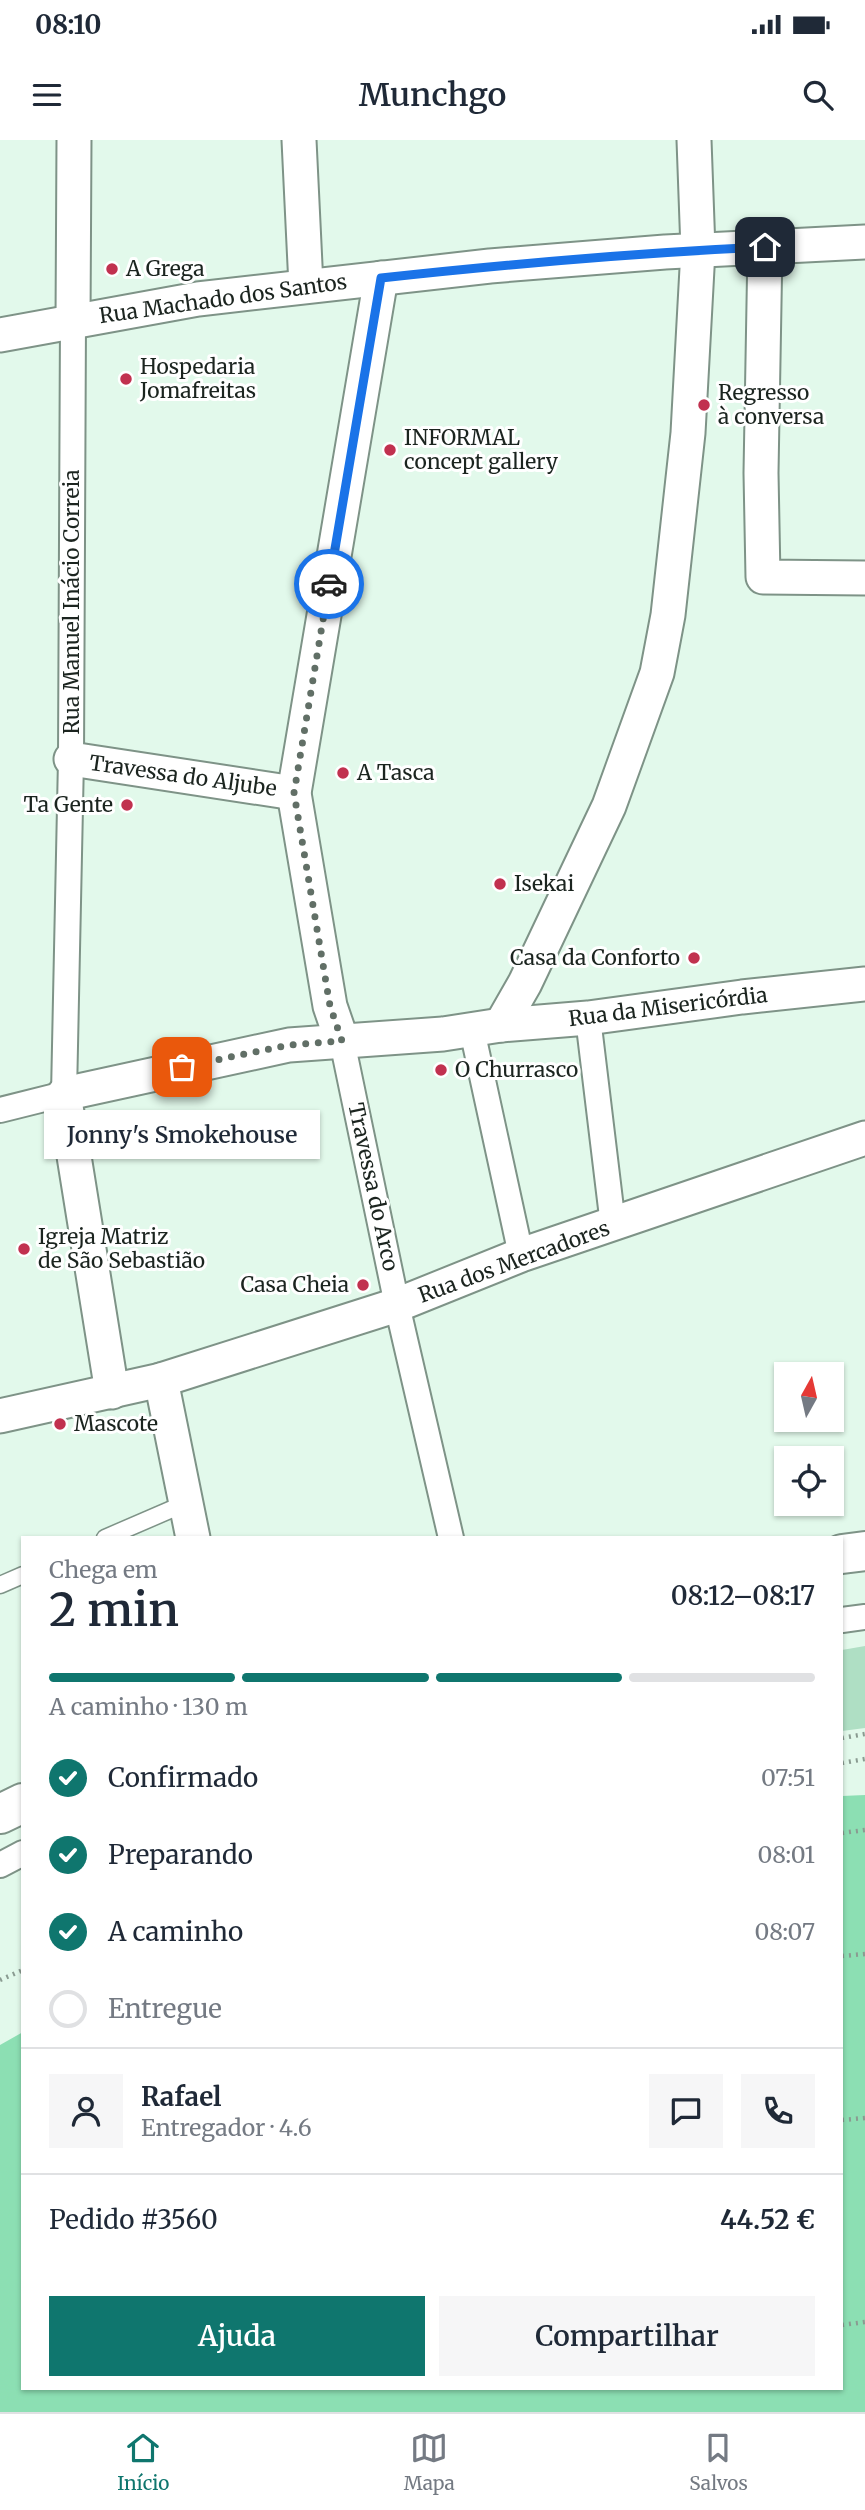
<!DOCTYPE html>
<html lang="pt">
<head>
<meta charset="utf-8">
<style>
  :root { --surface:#fff; --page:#f6f6f7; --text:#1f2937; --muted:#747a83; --line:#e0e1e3; --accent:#0f766e }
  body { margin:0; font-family:Merriweather,serif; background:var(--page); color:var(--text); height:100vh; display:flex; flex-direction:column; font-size:26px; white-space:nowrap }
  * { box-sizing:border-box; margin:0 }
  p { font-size:23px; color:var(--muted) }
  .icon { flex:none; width:38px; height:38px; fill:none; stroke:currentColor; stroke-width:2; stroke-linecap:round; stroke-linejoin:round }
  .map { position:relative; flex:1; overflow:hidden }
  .sheet { position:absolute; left:21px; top:1396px; width:822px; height:854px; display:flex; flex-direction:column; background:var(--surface); border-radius:0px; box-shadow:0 2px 5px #0004 }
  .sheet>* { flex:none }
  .needle { width:46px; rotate:8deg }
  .controls { position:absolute; left:774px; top:1222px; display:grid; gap:14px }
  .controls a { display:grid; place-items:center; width:70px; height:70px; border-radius:0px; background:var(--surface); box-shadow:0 2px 5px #0004; font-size:35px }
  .pin { position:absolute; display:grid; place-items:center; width:60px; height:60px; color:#fff; margin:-30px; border-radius:14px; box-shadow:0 4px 10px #0006 }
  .courier { position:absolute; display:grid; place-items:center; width:70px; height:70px; margin:-35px; border:5px solid #1a73e8; border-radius:50%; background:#fff; color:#222; box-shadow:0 2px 9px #0007 }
  .bubble { position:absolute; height:49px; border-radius:0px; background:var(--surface); box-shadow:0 2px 5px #0004; font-size:23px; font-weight:600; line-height:49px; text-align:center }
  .summary em { font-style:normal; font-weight:600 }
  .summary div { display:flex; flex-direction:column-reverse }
  .summary { display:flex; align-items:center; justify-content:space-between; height:119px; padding:0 28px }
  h1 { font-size:46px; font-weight:600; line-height:52px }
  .bar { display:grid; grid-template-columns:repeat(4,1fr); gap:10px 7px; align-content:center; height:84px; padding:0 28px }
  .bar i { height:9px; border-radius:5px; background:var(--line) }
  .bar .current { background:var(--accent) }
  .bar p { grid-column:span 4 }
  .line { display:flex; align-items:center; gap:18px; padding:0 28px; border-top:2px solid var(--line) }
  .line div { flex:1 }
  .round { display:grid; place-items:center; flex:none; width:74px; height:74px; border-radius:0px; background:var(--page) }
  ol { padding:0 28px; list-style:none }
  li { display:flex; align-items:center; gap:21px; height:77px }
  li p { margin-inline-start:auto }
  li .icon { padding:7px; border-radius:50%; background:var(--accent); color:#fff; stroke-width:4 }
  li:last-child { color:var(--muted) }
  li i { width:38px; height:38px; border:4px solid var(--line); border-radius:50% }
  .button { display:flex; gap:14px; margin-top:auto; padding:14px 28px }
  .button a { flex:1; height:80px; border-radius:0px; background:var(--accent); color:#fff; font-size:28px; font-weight:600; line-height:80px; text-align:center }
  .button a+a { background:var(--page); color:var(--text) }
  .status { display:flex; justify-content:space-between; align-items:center; height:49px; padding:0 35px; background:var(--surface); direction:ltr }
  .status svg { height:19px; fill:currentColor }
  header { display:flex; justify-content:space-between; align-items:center; height:91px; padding:0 28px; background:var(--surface); font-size:32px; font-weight:600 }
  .tabs { display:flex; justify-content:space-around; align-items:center; height:98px; border-top:2px solid var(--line); background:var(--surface); font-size:19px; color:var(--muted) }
  .tabs a { display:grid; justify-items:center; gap:4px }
  .tabs .current { color:var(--accent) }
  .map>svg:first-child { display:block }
  .green { fill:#afdfc4 }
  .water { fill:#8cdfb3 }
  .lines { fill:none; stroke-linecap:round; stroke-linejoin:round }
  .service-casing { stroke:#7e9387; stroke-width:19 }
  .pedestrian-casing { stroke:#7e9387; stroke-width:28 }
  .minor-casing { stroke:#7e9387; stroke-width:37 }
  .secondary-casing { stroke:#7e9387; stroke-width:42 }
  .path { stroke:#8a9b91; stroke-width:4.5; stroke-dasharray:2 5; stroke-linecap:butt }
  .service { stroke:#fff; stroke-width:16 }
  .pedestrian { stroke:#fff; stroke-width:24 }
  .minor { stroke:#fff; stroke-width:33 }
  .secondary { stroke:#fff; stroke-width:38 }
  .done { stroke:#616f66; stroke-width:7; stroke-dasharray:0 12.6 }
  .route { stroke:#1a73e8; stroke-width:9 }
  .poi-dot { fill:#c1314f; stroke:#fff; stroke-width:2.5 }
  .labels { text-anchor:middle; stroke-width:6; stroke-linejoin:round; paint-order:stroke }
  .poi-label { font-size:21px; fill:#1b241f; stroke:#fff; text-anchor:start }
  .street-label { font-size:21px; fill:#1b241f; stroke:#fff }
</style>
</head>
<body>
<div class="status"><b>08:10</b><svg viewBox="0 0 49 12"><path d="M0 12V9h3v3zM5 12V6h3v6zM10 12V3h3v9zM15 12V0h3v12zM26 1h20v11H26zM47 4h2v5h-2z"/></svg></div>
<header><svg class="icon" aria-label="menu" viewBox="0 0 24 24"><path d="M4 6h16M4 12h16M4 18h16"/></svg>Munchgo<svg class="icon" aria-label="search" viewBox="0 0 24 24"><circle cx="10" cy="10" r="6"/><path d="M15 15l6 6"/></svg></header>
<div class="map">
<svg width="865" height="2272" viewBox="0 0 865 2272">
  <rect width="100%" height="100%" fill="#e2f9eb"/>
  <!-- green -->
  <polygon class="green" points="865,1506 865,1588 842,1591 842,1510"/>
  <!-- water -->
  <polygon class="water" points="865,1655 865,2272 0,2272 0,1905 23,1892 23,2249 842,2249 842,1656"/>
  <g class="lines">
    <defs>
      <g id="service">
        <polyline points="105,1398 186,1363"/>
        <polyline points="0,1445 23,1435"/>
      </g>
      <g id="pedestrian">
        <polyline points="588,878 613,1085"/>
        <polyline points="472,890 521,1115"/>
        <polyline points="342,901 397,1165 451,1398"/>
        <polyline points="0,970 64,954 71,619 73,181"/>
        <polyline points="842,1480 865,1477"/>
        <polyline points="0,1725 23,1713"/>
      </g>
      <g id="minor">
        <polyline points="299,0 306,146"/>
        <polyline points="765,107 761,333 763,437 865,438"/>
        <polyline points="73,181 74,0"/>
        <polyline points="0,195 198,159 490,126 665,112 865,102"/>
        <polyline points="71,619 294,653"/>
        <polyline points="501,885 525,843 609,666 657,533 668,475 688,293 698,110 694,0"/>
        <polyline points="342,901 330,866 294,653 381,138"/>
        <polyline points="161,1240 193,1398"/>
        <polyline points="112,1252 64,954 289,905 443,894 501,885 588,878 742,857 865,844"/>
        <polyline points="0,1276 161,1240 397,1165 521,1115 865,998"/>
      </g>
      <g id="secondary">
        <polyline points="842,1414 865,1411"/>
        <polyline points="0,1674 23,1663"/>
      </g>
    </defs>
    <!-- service casing -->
    <use href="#service" class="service-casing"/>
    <!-- pedestrian casing -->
    <use href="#pedestrian" class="pedestrian-casing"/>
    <!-- minor casing -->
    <use href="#minor" class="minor-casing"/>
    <!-- secondary casing -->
    <use href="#secondary" class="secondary-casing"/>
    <!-- path -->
    <g class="path">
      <polyline points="842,1598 865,1594"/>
      <polyline points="842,1623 865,1619"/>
      <polyline points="842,1693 865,1690"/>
      <polyline points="842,1816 865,1814"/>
      <polyline points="0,1840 23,1830"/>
      <polyline points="842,1980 865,1978"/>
      <polyline points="842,2185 865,2182"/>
    </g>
    <!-- service -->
    <use href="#service" class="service"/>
    <!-- pedestrian -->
    <use href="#pedestrian" class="pedestrian"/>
    <!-- minor -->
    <use href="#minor" class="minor"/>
    <!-- secondary -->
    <use href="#secondary" class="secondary"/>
  </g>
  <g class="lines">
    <!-- done -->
    <polyline class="done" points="182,927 289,905 342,901 330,866 294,653 329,444"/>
    <!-- route -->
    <path class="route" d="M329 444 381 138C509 124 636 113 765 107"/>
  </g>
  <!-- markers -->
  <g class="poi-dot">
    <circle cx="112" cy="129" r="7"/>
    <circle cx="126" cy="239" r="7"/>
    <circle cx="704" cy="265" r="7"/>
    <circle cx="390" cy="310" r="7"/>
    <circle cx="343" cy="633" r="7"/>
    <circle cx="127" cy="665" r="7"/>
    <circle cx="500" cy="744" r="7"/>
    <circle cx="694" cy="818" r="7"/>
    <circle cx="441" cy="930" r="7"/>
    <circle cx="24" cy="1109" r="7"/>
    <circle cx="363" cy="1145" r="7"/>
    <circle cx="60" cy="1284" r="7"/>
  </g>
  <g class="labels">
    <!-- poi labels -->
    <g class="poi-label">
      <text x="126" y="136">A Grega</text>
      <text x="140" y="234">Hospedaria<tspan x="140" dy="24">Jomafreitas</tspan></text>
      <text x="718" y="260">Regresso<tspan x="718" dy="24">à conversa</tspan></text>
      <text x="404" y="305">INFORMAL<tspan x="404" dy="24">concept gallery</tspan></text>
      <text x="357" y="640">A Tasca</text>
      <text x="113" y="672" text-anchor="end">Ta Gente</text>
      <text x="514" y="751">Isekai</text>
      <text x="680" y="825" text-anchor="end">Casa da Conforto</text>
      <text x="455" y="937">O Churrasco</text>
      <text x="38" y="1104">Igreja Matriz<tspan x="38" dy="24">de São Sebastião</tspan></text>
      <text x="349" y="1152" text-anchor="end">Casa Cheia</text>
      <text x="74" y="1291">Mascote</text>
    </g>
    <!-- street labels -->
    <g class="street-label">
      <text transform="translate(223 159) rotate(-8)" y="7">Rua Machado dos Santos</text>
      <text transform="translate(72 462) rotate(-90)" y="7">Rua Manuel Inácio Correia</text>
      <text transform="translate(183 636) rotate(8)" y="7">Travessa do Aljube</text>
      <text transform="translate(668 867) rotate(-7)" y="7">Rua da Misericórdia</text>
      <text transform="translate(373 1047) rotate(78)" y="7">Travessa do Arco</text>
      <text transform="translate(514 1122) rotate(-20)" y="7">Rua dos Mercadores</text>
    </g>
  </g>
</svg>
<div class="controls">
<a><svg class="needle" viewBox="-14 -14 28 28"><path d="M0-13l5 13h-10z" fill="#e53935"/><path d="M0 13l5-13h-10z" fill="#747a83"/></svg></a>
<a><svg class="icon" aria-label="locate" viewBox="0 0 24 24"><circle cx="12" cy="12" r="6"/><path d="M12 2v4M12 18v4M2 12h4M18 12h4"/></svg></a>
</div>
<div class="pin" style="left:182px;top:927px;background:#ea580c"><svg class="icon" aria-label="bag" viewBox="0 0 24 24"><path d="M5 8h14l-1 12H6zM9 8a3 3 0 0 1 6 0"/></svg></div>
<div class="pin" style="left:765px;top:107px;background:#1f2937"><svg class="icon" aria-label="home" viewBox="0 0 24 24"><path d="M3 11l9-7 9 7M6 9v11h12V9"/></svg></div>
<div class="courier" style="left:329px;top:444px"><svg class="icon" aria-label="car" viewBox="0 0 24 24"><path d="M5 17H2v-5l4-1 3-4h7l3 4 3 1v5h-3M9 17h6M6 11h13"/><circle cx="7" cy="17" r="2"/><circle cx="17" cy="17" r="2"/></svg></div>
<div class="bubble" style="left:44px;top:970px;width:276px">Jonny's Smokehouse</div>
<section class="sheet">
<div class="summary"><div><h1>2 min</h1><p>Chega em</p></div><em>08:12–08:17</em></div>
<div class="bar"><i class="current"></i><i class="current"></i><i class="current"></i><i></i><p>A caminho · 130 m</p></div>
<ol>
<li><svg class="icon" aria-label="check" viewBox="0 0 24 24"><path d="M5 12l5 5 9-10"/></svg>Confirmado<p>07:51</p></li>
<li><svg class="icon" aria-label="check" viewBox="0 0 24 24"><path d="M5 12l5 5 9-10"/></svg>Preparando<p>08:01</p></li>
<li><svg class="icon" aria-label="check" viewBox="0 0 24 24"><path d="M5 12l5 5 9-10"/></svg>A caminho<p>08:07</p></li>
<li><i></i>Entregue</li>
</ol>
<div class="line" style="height:126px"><a class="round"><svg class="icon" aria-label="person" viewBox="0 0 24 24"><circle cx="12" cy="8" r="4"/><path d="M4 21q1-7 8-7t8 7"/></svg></a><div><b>Rafael</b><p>Entregador · 4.6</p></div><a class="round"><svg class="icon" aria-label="chat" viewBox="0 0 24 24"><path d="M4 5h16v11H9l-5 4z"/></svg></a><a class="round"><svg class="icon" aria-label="phone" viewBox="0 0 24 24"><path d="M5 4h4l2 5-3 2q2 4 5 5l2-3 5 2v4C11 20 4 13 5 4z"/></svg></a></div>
<div class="line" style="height:91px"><div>Pedido #3560</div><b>44.52 €</b></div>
<div class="button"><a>Ajuda</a><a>Compartilhar</a></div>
</section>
</div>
<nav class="tabs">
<a class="current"><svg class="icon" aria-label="home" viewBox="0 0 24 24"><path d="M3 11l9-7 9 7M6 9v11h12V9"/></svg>Início</a>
<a><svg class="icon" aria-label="map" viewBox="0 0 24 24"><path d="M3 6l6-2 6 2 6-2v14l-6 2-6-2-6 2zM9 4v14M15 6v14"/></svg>Mapa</a>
<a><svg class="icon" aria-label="saved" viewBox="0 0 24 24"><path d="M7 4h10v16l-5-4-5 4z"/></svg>Salvos</a>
</nav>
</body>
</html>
